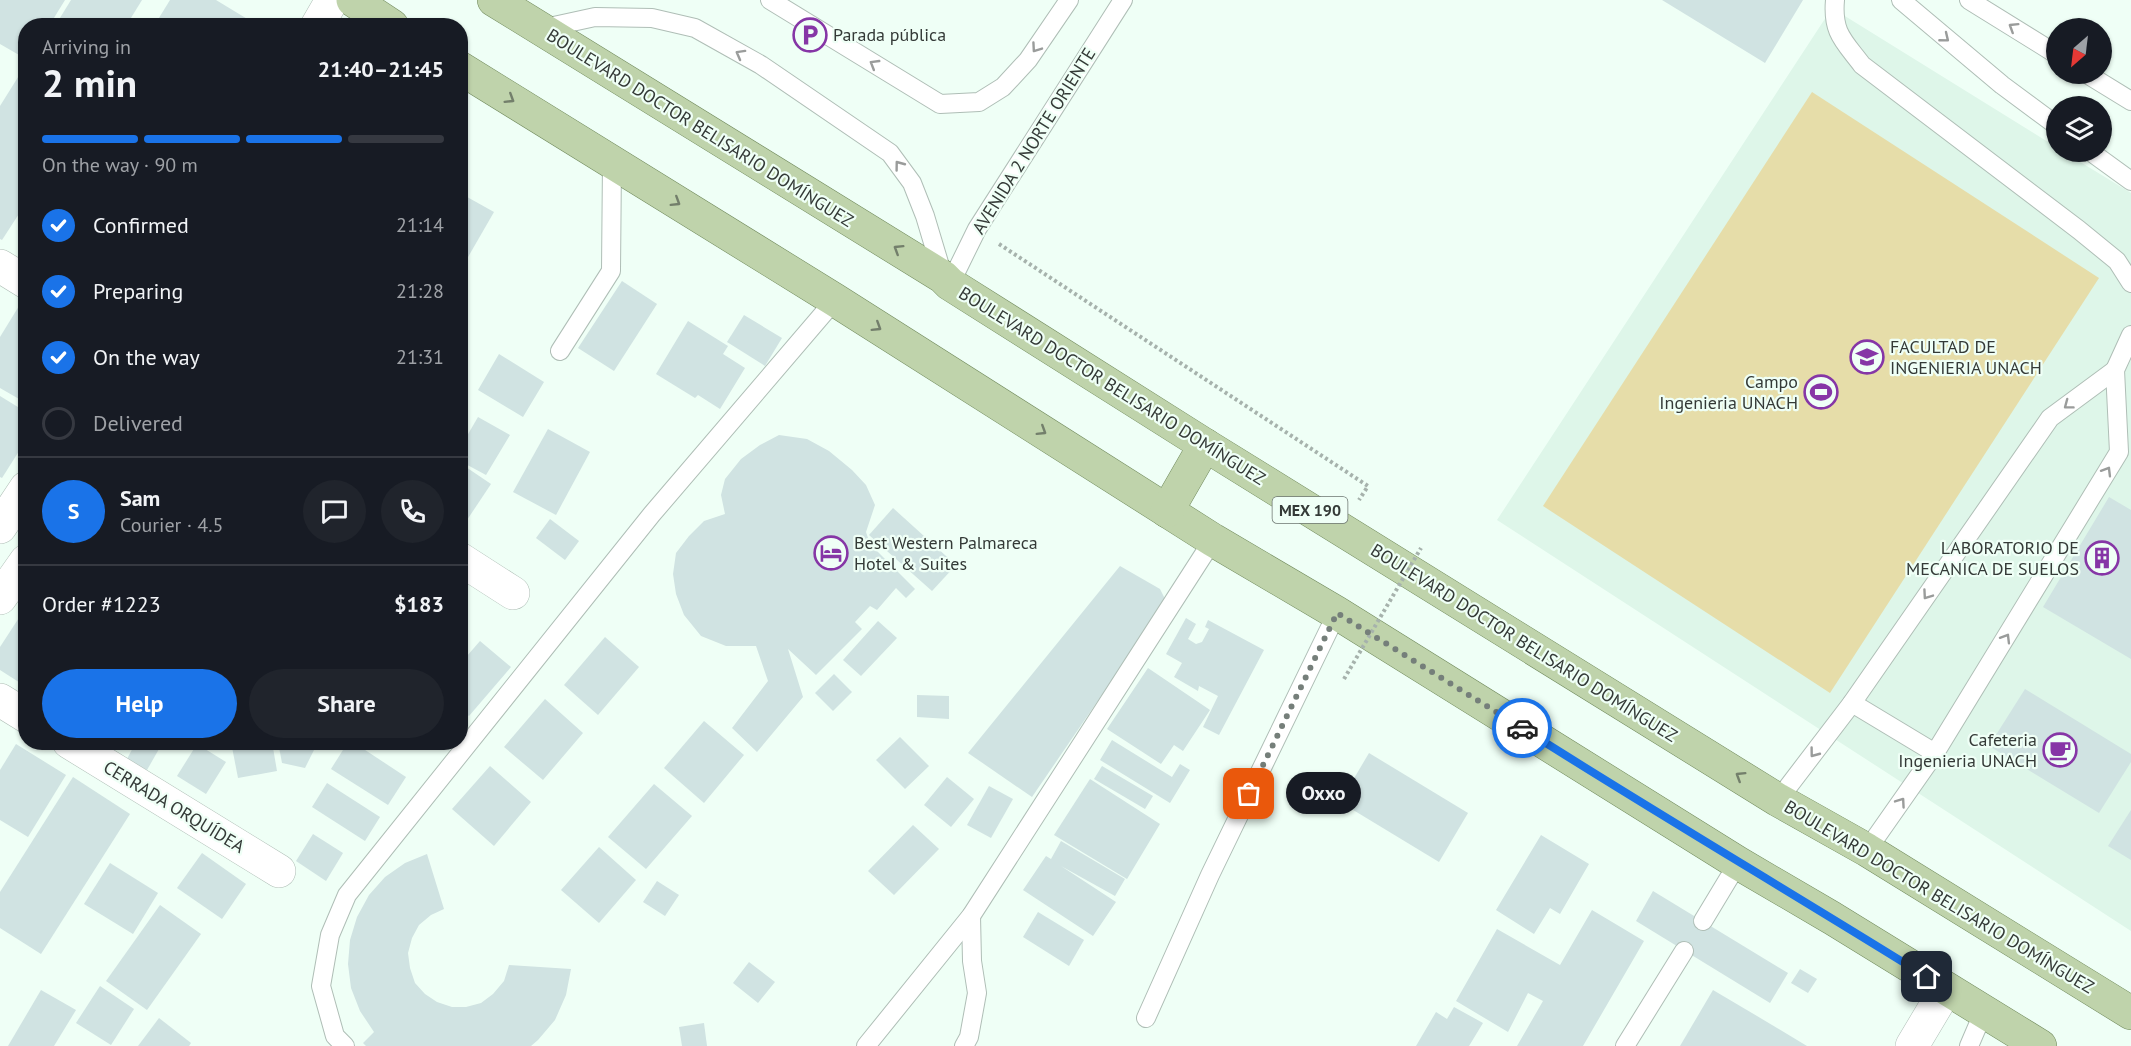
<!DOCTYPE html>
<html lang="en">
<head>
<meta charset="utf-8">
<style>
  :root { --surface:#171b24; --page:#20242c; --text:#f1f3f6; --muted:#9ea1a6; --line:#363941; --accent:#1a73e8 }
  body { margin:0; font-family:"PT Sans",sans-serif; background:var(--page); color:var(--text); height:100vh; display:flex; flex-direction:column; font-size:22px; white-space:nowrap }
  * { box-sizing:border-box; margin:0 }
  p { font-size:20px; color:var(--muted) }
  .icon { flex:none; width:33px; height:33px; fill:none; stroke:currentColor; stroke-width:2; stroke-linecap:round; stroke-linejoin:round }
  .map { position:relative; flex:1; overflow:hidden }
  .details { position:absolute; left:18px; top:18px; width:450px; height:732px; display:flex; flex-direction:column; background:var(--surface); border-radius:24px; box-shadow:0 2px 4px #0004 }
  .details>* { flex:none }
  .needle { width:39px; rotate:208deg }
  .fabs { position:absolute; left:2046px; top:18px; display:grid; gap:12px }
  .fabs a { display:grid; place-items:center; width:66px; height:66px; border-radius:50%; background:var(--surface); box-shadow:0 2px 4px #0004; font-size:30px }
  .pin { position:absolute; display:grid; place-items:center; width:51px; height:51px; color:#fff; margin:-26px; border-radius:12px; box-shadow:0 3px 9px #0006 }
  .courier { position:absolute; display:grid; place-items:center; width:60px; height:60px; margin:-30px; border:4px solid #1a73e8; border-radius:50%; background:#fff; color:#222; box-shadow:0 2px 8px #0007 }
  .bubble { position:absolute; height:42px; border-radius:21px; background:var(--surface); box-shadow:0 2px 4px #0004; font-size:20px; font-weight:700; line-height:42px; text-align:center }
  .head em { font-style:normal; font-weight:700 }
  .head div { display:flex; flex-direction:column-reverse }
  .head { display:flex; align-items:center; justify-content:space-between; height:102px; padding:0 24px }
  h1 { font-size:39px; font-weight:700; line-height:45px }
  .bar { display:grid; grid-template-columns:repeat(4,1fr); gap:9px 6px; align-content:center; height:72px; padding:0 24px }
  .bar i { height:8px; border-radius:4px; background:var(--line) }
  .bar .on { background:var(--accent) }
  .bar p { grid-column:span 4 }
  .line { display:flex; align-items:center; gap:15px; padding:0 24px; border-top:2px solid var(--line) }
  .line div { flex:1 }
  .round { display:grid; place-items:center; flex:none; width:63px; height:63px; border-radius:32px; background:var(--page) }
  ol { padding:0 24px; list-style:none }
  li { display:flex; align-items:center; gap:18px; height:66px }
  li p { margin-inline-start:auto }
  li .icon { padding:6px; border-radius:50%; background:var(--accent); color:#fff; stroke-width:4 }
  li:last-child { color:var(--muted) }
  li i { width:33px; height:33px; border:3px solid var(--line); border-radius:50% }
  .action { display:flex; gap:12px; margin-top:auto; padding:12px 24px }
  .action a { flex:1; height:69px; border-radius:36px; background:var(--accent); color:#fff; font-size:24px; font-weight:700; line-height:69px; text-align:center }
  .action a+a { background:var(--page); color:var(--text) }
  .map>svg:first-child { display:block }
  .built { fill:#def6e9 }
  .garden { fill:#e6dda9 }
  .building { fill:#d0e3e2 }
  .lines { fill:none; stroke-linecap:round; stroke-linejoin:round }
  .service-casing { stroke:#afbeb6; stroke-width:20 }
  .minor-casing { stroke:#afbeb6; stroke-width:34 }
  .primary-casing { stroke:#728b5e; stroke-width:34 }
  .path { stroke:#a6b2ac; stroke-width:4; stroke-dasharray:3 3; stroke-linecap:butt }
  .service { stroke:#fff; stroke-width:18 }
  .minor { stroke:#fff; stroke-width:33 }
  .primary { stroke:#bfd3ab; stroke-width:33 }
  .path-bridge { stroke:#a6b2ac; stroke-width:4; stroke-dasharray:3 3; stroke-linecap:butt }
  .oneway { stroke:#9a9c9b }
  .oneway2 { stroke:#737f6b }
  .done { stroke:#757f7a; stroke-width:6; stroke-dasharray:0 10.8 }
  .route { stroke:#1a73e8; stroke-width:8 }
  .labels { text-anchor:middle; stroke-width:4.5; stroke-linejoin:round; paint-order:stroke }
  .shield { fill:#effff6; stroke:#6c7570; stroke-width:1.5 }
  .shield-label { font-size:16px; font-weight:bold; fill:#343a37 }
  .poi-label { font-size:18px; fill:#343a37; stroke:#effff6; text-anchor:start }
  .street-label { font-size:18px; fill:#343a37; stroke:#effff6 }
</style>
</head>
<body>
<div class="map">
<svg width="2131" height="1046" viewBox="0 0 2131 1046">
  <rect width="100%" height="100%" fill="#effff6"/>
  <!-- built -->
  <polygon class="built" points="1832,8 2056,147 2056,152 2064,152 2131,193 2131,931 1497,520"/>
  <!-- garden -->
  <polygon class="garden" points="1812,92 2099,278 1830,693 1543,506"/>
  <!-- building -->
  <g class="building">
    <polygon points="0,0 65,0 49,26 26,26 26,59 0,44"/>
    <polygon points="71,0 142,0 126,26 55,26"/>
    <polygon points="170,0 216,0 259,26 154,26"/>
    <polygon points="1662,0 1803,0 1765,63"/>
    <polygon points="20,74 26,78 26,203 2,240 0,239 0,106"/>
    <polygon points="460,193 494,212 460,271"/>
    <polygon points="622,281 657,304 614,371 578,348"/>
    <polygon points="19,306 26,310 26,403 0,388 0,337"/>
    <polygon points="744,315 782,338 765,366 727,342"/>
    <polygon points="688,321 728,346 723,354 745,368 720,409 698,395 695,398 656,374"/>
    <polygon points="499,354 544,382 523,417 478,390"/>
    <polygon points="0,396 26,412 26,440 2,478 0,477"/>
    <polygon points="478,417 510,435 486,475 460,461 460,448"/>
    <polygon points="548,429 590,452 556,515 513,492"/>
    <polygon points="779,435 807,439 829,451 852,470 866,485 875,505 866,532 870,544 915,589 906,598 896,588 877,610 870,606 855,622 862,629 816,675 788,649 803,697 757,752 732,728 768,681 756,646 726,646 701,636 684,615 676,594 673,574 676,553 689,536 704,521 725,514 721,495 725,479 741,459 760,445"/>
    <polygon points="460,463 491,484 467,520 460,515"/>
    <polygon points="2109,497 2131,510 2131,659 2043,607"/>
    <polygon points="893,508 956,565 932,591 869,535"/>
    <polygon points="550,519 579,541 565,560 536,538"/>
    <polygon points="1120,566 1160,589 1166,601 1032,797 968,753"/>
    <polygon points="26,607 26,685 25,686 0,670 0,647"/>
    <polygon points="1186,618 1196,624 1188,639 1196,644 1202,642 1209,629 1205,627 1208,620 1264,650 1219,735 1203,727 1218,696 1199,686 1198,691 1174,677 1182,663 1166,654"/>
    <polygon points="878,621 897,638 861,676 843,660"/>
    <polygon points="605,637 639,667 598,715 564,685"/>
    <polygon points="480,641 511,667 469,716 460,709 460,664"/>
    <polygon points="1148,668 1210,710 1183,751 1174,745 1161,764 1107,729"/>
    <polygon points="834,674 852,692 833,711 815,693"/>
    <polygon points="2025,689 2131,754 2131,762 2099,813 1989,746"/>
    <polygon points="917,695 949,696 949,719 917,717"/>
    <polygon points="545,699 583,733 543,780 504,747"/>
    <polygon points="704,721 744,755 704,803 664,768"/>
    <polygon points="900,737 929,766 905,789 876,760"/>
    <polygon points="1112,740 1172,777 1180,764 1190,770 1170,803 1100,760"/>
    <polygon points="136,742 163,742 147,770 127,759"/>
    <polygon points="231,742 272,742 277,771 238,778"/>
    <polygon points="278,742 318,742 305,768 282,763"/>
    <polygon points="348,742 353,742 406,777 388,805 331,769"/>
    <polygon points="16,744 66,775 28,837 0,820 0,770"/>
    <polygon points="197,744 226,762 206,794 177,776"/>
    <polygon points="1369,753 1468,813 1439,862 1340,802"/>
    <polygon points="490,766 531,802 494,846 452,809"/>
    <polygon points="1102,766 1153,796 1145,809 1094,779"/>
    <polygon points="73,777 130,814 41,954 0,928 0,892"/>
    <polygon points="947,777 974,799 951,827 924,805"/>
    <polygon points="1090,779 1160,824 1127,879 1054,835"/>
    <polygon points="327,783 380,817 365,841 312,807"/>
    <polygon points="654,784 692,816 646,869 608,837"/>
    <polygon points="989,786 1013,799 991,838 967,825"/>
    <polygon points="2131,810 2131,860 2108,846"/>
    <polygon points="913,825 939,849 894,895 868,871"/>
    <polygon points="313,834 343,853 326,881 296,861"/>
    <polygon points="1541,835 1589,864 1560,914 1550,908 1534,934 1496,910"/>
    <polygon points="1061,841 1125,879 1115,896 1061,866 1116,902 1093,936 1023,890 1046,856 1051,859"/>
    <polygon points="599,847 636,880 599,923 561,890"/>
    <polygon points="202,853 246,884 222,919 177,888"/>
    <polygon points="427,854 444,909 431,915 419,925 412,938 408,953 410,968 415,983 425,994 437,1002 452,1007 466,1007 481,1003 493,994 504,981 509,965 571,969 566,995 555,1020 538,1040 531,1046 366,1046 363,1043 374,1032 360,1011 351,988 348,964 350,940 357,917 369,895 385,877 405,863"/>
    <polygon points="110,863 158,893 133,934 84,904"/>
    <polygon points="657,881 679,895 665,916 643,902"/>
    <polygon points="1653,891 1788,973 1770,1003 1636,921"/>
    <polygon points="160,905 201,934 147,1010 106,981"/>
    <polygon points="1592,910 1644,941 1583,1046 1517,1046 1543,1001 1528,993 1508,1032 1456,1001 1497,929 1560,965"/>
    <polygon points="1038,912 1084,940 1069,966 1023,937"/>
    <polygon points="749,962 775,982 758,1003 733,983"/>
    <polygon points="1800,969 1817,979 1808,993 1791,983"/>
    <polygon points="100,986 134,1009 111,1045 76,1023"/>
    <polygon points="41,990 76,1010 54,1046 8,1046"/>
    <polygon points="1713,990 1757,1016 1807,1046 1680,1046"/>
    <polygon points="1454,1007 1483,1023 1469,1046 1416,1046 1436,1012 1447,1019"/>
    <polygon points="159,1018 191,1043 189,1046 138,1046"/>
    <polygon points="704,1023 707,1046 682,1046 679,1027"/>
  </g>
  <g class="lines">
    <defs>
      <g id="service">
        <polyline points="770,0 940,104 979,102 1003,87 1028,60 1069,0"/>
        <path d="M1835 0C1832 33 1844 41 1862 65L2079 230 2117 261 2131 283"/>
        <polyline points="1901,0 2002,85 2056,125"/>
        <polyline points="1969,0 2056,54"/>
        <polyline points="540,29 595,17 652,18 695,28 761,65 890,153 912,183 925,216 943,276"/>
        <polyline points="2087,74 2131,101"/>
        <polyline points="2091,152 2131,181"/>
        <polyline points="950,284 977,229 1123,0"/>
        <polyline points="560,351 611,271 612,162"/>
        <polyline points="1852,703 1935,753"/>
        <polyline points="1778,800 1852,703 2050,418 2115,370"/>
        <polyline points="1867,850 1935,753 2119,452 2115,370 2131,335"/>
        <polyline points="1703,921 1738,863"/>
        <polyline points="1146,1018 1210,875 1337,613"/>
        <polyline points="345,1046 335,1036 321,986 330,935 347,895 652,514 835,300"/>
        <polyline points="866,1046 971,916 1213,540"/>
        <polyline points="964,1046 969,1037 977,993 972,961 971,916"/>
        <polyline points="1625,1046 1684,951"/>
        <polyline points="1969,1046 1984,1011"/>
      </g>
      <g id="minor">
        <polyline points="317,26 332,0"/>
        <polyline points="0,266 26,282"/>
        <polyline points="0,527 26,488"/>
        <polyline points="460,559 513,593"/>
        <polyline points="0,598 26,561"/>
        <polyline points="0,700 26,716"/>
        <polyline points="69,742 279,871"/>
        <polyline points="1912,1046 1946,989"/>
      </g>
      <g id="primary">
        <polyline points="353,0 392,26"/>
        <polyline points="494,0 943,277 950,284 1205,445 1778,800 1867,850 2131,1013"/>
        <polyline points="460,68 835,300 1213,540 1337,613 1738,863 1832,918 2040,1046"/>
        <polyline points="1167,511 1205,445"/>
      </g>
    </defs>
    <!-- service casing -->
    <use href="#service" class="service-casing"/>
    <!-- minor casing -->
    <use href="#minor" class="minor-casing"/>
    <!-- primary casing -->
    <use href="#primary" class="primary-casing"/>
    <!-- path -->
    <polyline class="path" points="999,244 1368,486 1359,500"/>
    <!-- service -->
    <use href="#service" class="service"/>
    <!-- minor -->
    <use href="#minor" class="minor"/>
    <!-- primary -->
    <use href="#primary" class="primary"/>
    <!-- path-bridge -->
    <polyline class="path-bridge" points="1344,679 1421,548"/>
  </g>
  <!-- one-way arrows -->
  <defs><path id="oneway-chevron" d="M-2-3.5L2.5 0L-2 3.5" fill="none" stroke-width="1.6" stroke-linecap="round" stroke-linejoin="round" transform="scale(1.5)"/></defs>
  <g class="oneway">
    <use href="#oneway-chevron" transform="translate(2013 27) rotate(-148)"/>
    <use href="#oneway-chevron" transform="translate(1945 38) rotate(39)"/>
    <use href="#oneway-chevron" transform="translate(1036 48) rotate(125)"/>
    <use href="#oneway-chevron" transform="translate(740 54) rotate(-151)"/>
    <use href="#oneway-chevron" transform="translate(874 64) rotate(-149)"/>
    <use href="#oneway-chevron" transform="translate(899 165) rotate(-127)"/>
    <use href="#oneway-chevron" transform="translate(2068 405) rotate(143)"/>
    <use href="#oneway-chevron" transform="translate(2107 471) rotate(-59)"/>
    <use href="#oneway-chevron" transform="translate(1927 595) rotate(125)"/>
    <use href="#oneway-chevron" transform="translate(2006 638) rotate(-59)"/>
    <use href="#oneway-chevron" transform="translate(1814 753) rotate(127)"/>
    <use href="#oneway-chevron" transform="translate(1901 802) rotate(-55)"/>
  </g>
  <g class="oneway2">
    <use href="#oneway-chevron" transform="translate(510 99) rotate(32)"/>
    <use href="#oneway-chevron" transform="translate(676 202) rotate(32)"/>
    <use href="#oneway-chevron" transform="translate(898 249) rotate(-148)"/>
    <use href="#oneway-chevron" transform="translate(877 327) rotate(32)"/>
    <use href="#oneway-chevron" transform="translate(1042 431) rotate(32)"/>
    <use href="#oneway-chevron" transform="translate(1740 776) rotate(-148)"/>
  </g>
  <g class="lines">
    <!-- done -->
    <polyline class="done" points="1249,794 1337,613 1522,728"/>
    <!-- route -->
    <path class="route" d="M1522 728C1656 813 1792 893 1927 977"/>
  </g>
  <!-- icons -->
  <defs>
    <symbol id="parking-ring" viewBox="-11 -11 22 22"><circle r="9.5" fill="#effff6" stroke="#8636a6" stroke-width="1.5"/><path d="M-3.5-5.5H1a3.5 3.5 0 0 1 0 7H-1V5.5H-3.5ZM-1-3.4V-.6H.8a1.4 1.4 0 0 0 0-2.8Z" fill="#8636a6"/></symbol>
    <symbol id="university-ring" viewBox="-11 -11 22 22"><circle r="9.5" fill="#effff6" stroke="#8636a6" stroke-width="1.5"/><path d="M0-5L7-2L0 1L-7-2ZM-4 1L0 2.5L4 1V4Q0 6-4 4Z" fill="#8636a6"/></symbol>
    <symbol id="stadium-ring" viewBox="-11 -11 22 22"><circle r="9.5" fill="#effff6" stroke="#8636a6" stroke-width="1.5"/><path d="M0-5a6.5 5 0 1 0 0 10a6.5 5 0 1 0 0-10ZM-3.5-1.8h7v3.6h-7Z" fill="#8636a6"/></symbol>
    <symbol id="hotel-ring" viewBox="-11 -11 22 22"><circle r="9.5" fill="#effff6" stroke="#8636a6" stroke-width="1.5"/><path d="M-6-4.5h1.5V1H6V5H4.5V3h-9V5H-6ZM-4 0a1.8 1.8 0 1 1 3.6 0ZM.5 0V-2.5h3Q6-2.5 6 0Z" fill="#8636a6"/></symbol>
    <symbol id="building-ring" viewBox="-11 -11 22 22"><circle r="9.5" fill="#effff6" stroke="#8636a6" stroke-width="1.5"/><path d="M-4-6H4V6H1V3H-1V6H-4ZM-2.5-4.3h1.7v1.8h-1.7ZM.8-4.3h1.7v1.8H.8ZM-2.5-1h1.7V.8h-1.7ZM.8-1h1.7V.8H.8Z" fill="#8636a6"/></symbol>
    <symbol id="cafe-ring" viewBox="-11 -11 22 22"><circle r="9.5" fill="#effff6" stroke="#8636a6" stroke-width="1.5"/><path d="M-5.5-4.5H6V0H3Q3 3.5 0 3.5H-2.5Q-5.5 3.5-5.5 0ZM3-3.2v2h1.7v-2ZM-6 4.5H4V6H-6Z" fill="#8636a6"/></symbol>
  </defs>
  <g fill-rule="evenodd">
    <use href="#parking-ring" x="791" y="16" width="38" height="38"/>
    <use href="#university-ring" x="1848" y="338" width="38" height="38"/>
    <use href="#stadium-ring" x="1802" y="373" width="38" height="38"/>
    <use href="#hotel-ring" x="812" y="534" width="38" height="38"/>
    <use href="#building-ring" x="2083" y="539" width="38" height="38"/>
    <use href="#cafe-ring" x="2041" y="731" width="38" height="38"/>
  </g>
  <g class="labels">
    <!-- shield labels -->
    <rect class="shield" x="1272.5" y="497" width="75" height="26" rx="4.5"/>
    <g class="shield-label">
      <text x="1310" y="516">MEX 190</text>
    </g>
    <!-- poi labels -->
    <g class="poi-label">
      <text x="833" y="41">Parada pública</text>
      <text x="1890" y="353">FACULTAD DE<tspan x="1890" dy="21">INGENIERIA UNACH</tspan></text>
      <text x="1798" y="388" text-anchor="end">Campo<tspan x="1798" dy="21">Ingenieria UNACH</tspan></text>
      <text x="854" y="549">Best Western Palmareca<tspan x="854" dy="21">Hotel &amp; Suites</tspan></text>
      <text x="2079" y="554" text-anchor="end">LABORATORIO DE<tspan x="2079" dy="21">MECANICA DE SUELOS</tspan></text>
      <text x="2037" y="746" text-anchor="end">Cafeteria<tspan x="2037" dy="21">Ingenieria UNACH</tspan></text>
    </g>
    <!-- street labels -->
    <g class="street-label">
      <text transform="translate(700 128) rotate(32)" y="6">BOULEVARD DOCTOR BELISARIO DOMÍNGUEZ</text>
      <text transform="translate(1034 141) rotate(-58)" y="6">AVENIDA 2 NORTE ORIENTE</text>
      <text transform="translate(1112 386) rotate(32)" y="6">BOULEVARD DOCTOR BELISARIO DOMÍNGUEZ</text>
      <text transform="translate(1524 643) rotate(32)" y="6">BOULEVARD DOCTOR BELISARIO DOMÍNGUEZ</text>
      <text transform="translate(174 807) rotate(31)" y="6">CERRADA ORQUÍDEA</text>
      <text transform="translate(1939 897) rotate(31)" y="6">BOULEVARD DOCTOR BELISARIO DOMÍNGUEZ</text>
    </g>
  </g>
</svg>
<div class="fabs">
<a><svg class="needle" viewBox="-14 -14 28 28"><path d="M0-13l5 13h-10z" fill="#e53935"/><path d="M0 13l5-13h-10z" fill="#9ea1a6"/></svg></a>
<a><svg class="icon" aria-label="layers" viewBox="0 0 24 24"><path d="M12 4l9 5-9 5-9-5zM3 14l9 5 9-5"/></svg></a>
</div>
<div class="pin" style="left:1249px;top:794px;background:#ea580c"><svg class="icon" aria-label="bag" viewBox="0 0 24 24"><path d="M5 8h14l-1 12H6zM9 8a3 3 0 0 1 6 0"/></svg></div>
<div class="pin" style="left:1927px;top:977px;background:#1f2937"><svg class="icon" aria-label="home" viewBox="0 0 24 24"><path d="M3 11l9-7 9 7M6 9v11h12V9"/></svg></div>
<div class="courier" style="left:1522px;top:728px"><svg class="icon" aria-label="car" viewBox="0 0 24 24"><path d="M5 17H2v-5l4-1 3-4h7l3 4 3 1v5h-3M9 17h6M6 11h13"/><circle cx="7" cy="17" r="2"/><circle cx="17" cy="17" r="2"/></svg></div>
<div class="bubble" style="left:1286px;top:772px;width:75px">Oxxo</div>
<section class="details">
<div class="head"><div><h1>2 min</h1><p>Arriving in</p></div><em>21:40–21:45</em></div>
<div class="bar"><i class="on"></i><i class="on"></i><i class="on"></i><i></i><p>On the way · 90 m</p></div>
<ol>
<li><svg class="icon" aria-label="check" viewBox="0 0 24 24"><path d="M5 12l5 5 9-10"/></svg>Confirmed<p>21:14</p></li>
<li><svg class="icon" aria-label="check" viewBox="0 0 24 24"><path d="M5 12l5 5 9-10"/></svg>Preparing<p>21:28</p></li>
<li><svg class="icon" aria-label="check" viewBox="0 0 24 24"><path d="M5 12l5 5 9-10"/></svg>On the way<p>21:31</p></li>
<li><i></i>Delivered</li>
</ol>
<div class="line" style="height:108px"><b class="round" style="background:var(--accent);color:#fff">S</b><div><b>Sam</b><p>Courier · 4.5</p></div><a class="round"><svg class="icon" aria-label="chat" viewBox="0 0 24 24"><path d="M4 5h16v11H9l-5 4z"/></svg></a><a class="round"><svg class="icon" aria-label="phone" viewBox="0 0 24 24"><path d="M5 4h4l2 5-3 2q2 4 5 5l2-3 5 2v4C11 20 4 13 5 4z"/></svg></a></div>
<div class="line" style="height:78px"><div>Order #1223</div><b>$183</b></div>
<div class="action"><a>Help</a><a>Share</a></div>
</section>
</div>
</body>
</html>
